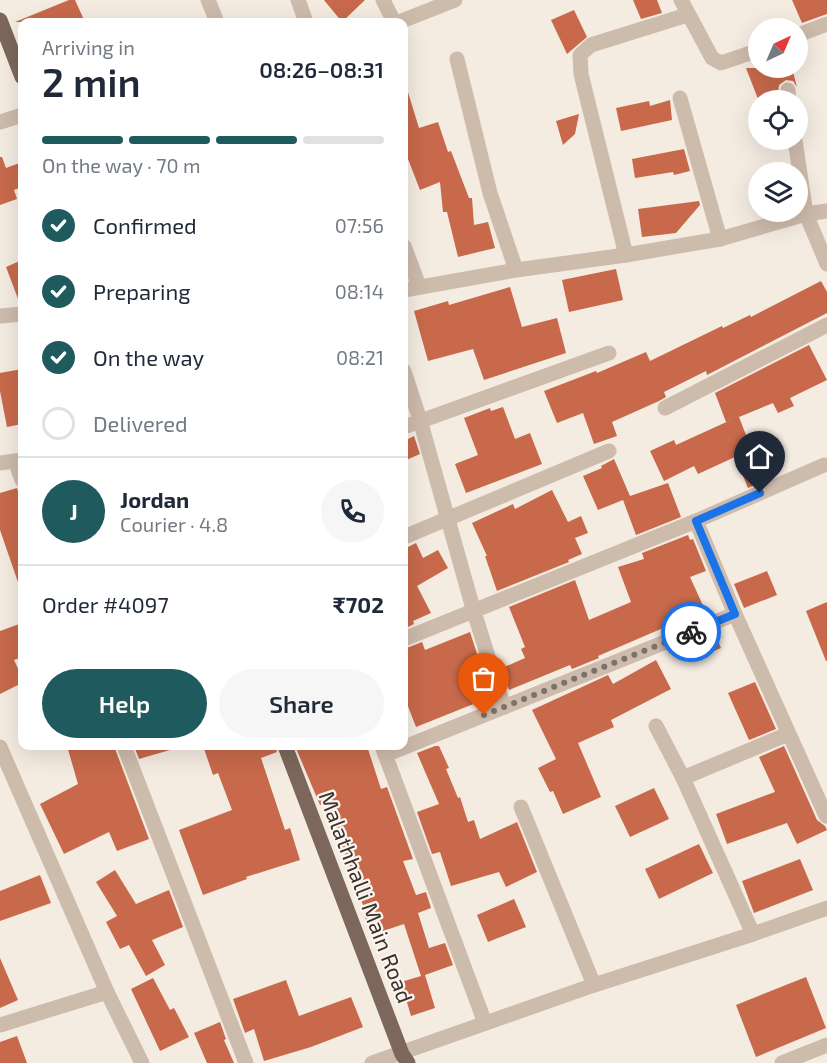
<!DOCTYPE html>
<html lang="en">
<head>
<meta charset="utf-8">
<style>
  :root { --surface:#fff; --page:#f6f6f7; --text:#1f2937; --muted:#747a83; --line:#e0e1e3; --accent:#1f5a5e }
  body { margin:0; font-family:"Exo 2",sans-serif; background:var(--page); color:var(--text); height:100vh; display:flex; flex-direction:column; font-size:22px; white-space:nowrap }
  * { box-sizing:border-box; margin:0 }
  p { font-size:20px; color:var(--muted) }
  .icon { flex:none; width:33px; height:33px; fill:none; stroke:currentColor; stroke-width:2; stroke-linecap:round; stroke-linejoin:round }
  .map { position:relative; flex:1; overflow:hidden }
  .panel { position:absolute; left:18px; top:18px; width:390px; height:732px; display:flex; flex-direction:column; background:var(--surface); border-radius:12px; box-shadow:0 6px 24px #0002 }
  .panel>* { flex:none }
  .needle { width:39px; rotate:44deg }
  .controls { position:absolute; left:748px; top:18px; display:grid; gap:12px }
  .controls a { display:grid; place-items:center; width:60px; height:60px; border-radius:50%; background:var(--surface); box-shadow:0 6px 24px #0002; font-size:30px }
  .pin { position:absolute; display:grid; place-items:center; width:51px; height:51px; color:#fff; margin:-62px -26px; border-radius:50% 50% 50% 0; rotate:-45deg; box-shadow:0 0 6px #0007 }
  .pin .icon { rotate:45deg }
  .courier { position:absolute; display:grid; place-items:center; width:60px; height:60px; margin:-30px; border:4px solid #1a73e8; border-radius:50%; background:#fff; color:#222; box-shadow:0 2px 8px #0007 }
  .overview em { font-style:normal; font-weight:600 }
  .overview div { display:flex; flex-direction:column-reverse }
  .overview { display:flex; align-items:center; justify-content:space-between; height:102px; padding:0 24px }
  h1 { font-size:39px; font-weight:600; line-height:45px }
  .bar { display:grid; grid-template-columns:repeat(4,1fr); gap:9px 6px; align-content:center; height:72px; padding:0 24px }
  .bar i { height:8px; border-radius:4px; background:var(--line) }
  .bar .selected { background:var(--accent) }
  .bar p { grid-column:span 4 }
  .line { display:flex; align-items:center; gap:15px; padding:0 24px; border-top:2px solid var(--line) }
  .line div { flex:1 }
  .round { display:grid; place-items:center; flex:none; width:63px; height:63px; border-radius:32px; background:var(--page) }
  ol { padding:0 24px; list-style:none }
  li { display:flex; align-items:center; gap:18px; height:66px }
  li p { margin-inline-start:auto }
  li .icon { padding:6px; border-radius:50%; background:var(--accent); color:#fff; stroke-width:4 }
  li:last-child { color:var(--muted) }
  li i { width:33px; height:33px; border:3px solid var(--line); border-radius:50% }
  .primary-button { display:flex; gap:12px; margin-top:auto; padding:12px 24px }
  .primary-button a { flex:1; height:69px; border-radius:36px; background:var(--accent); color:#fff; font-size:24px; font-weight:600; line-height:69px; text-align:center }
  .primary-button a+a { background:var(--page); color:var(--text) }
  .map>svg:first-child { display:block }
  .building { fill:#c8694b }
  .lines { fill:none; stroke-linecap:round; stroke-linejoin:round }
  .minor { stroke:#cdbbac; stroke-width:15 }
  .major { stroke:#7d675c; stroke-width:15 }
  .done { stroke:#7c716b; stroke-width:6; stroke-dasharray:0 10.8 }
  .route { stroke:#1a73e8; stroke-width:8 }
  .labels { text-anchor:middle; stroke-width:4.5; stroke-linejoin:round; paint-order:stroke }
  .street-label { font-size:22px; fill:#3b302b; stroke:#fbf5ee }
</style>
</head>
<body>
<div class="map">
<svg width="827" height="1063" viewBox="0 0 827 1063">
  <rect width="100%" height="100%" fill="#f4ebe1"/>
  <!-- building -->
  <g class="building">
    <polygon points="69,0 75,0 85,22 15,22"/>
    <polygon points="324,0 365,0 342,22"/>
    <polygon points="633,0 657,0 662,13 641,19"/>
    <polygon points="792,0 827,0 827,14 802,23"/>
    <polygon points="574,10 587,37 567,54 551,20"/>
    <polygon points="746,68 792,68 797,87 793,81 786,80 779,85 778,93 758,99"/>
    <polygon points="407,89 419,128 438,122 448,152 451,151 469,198 472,198 474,225 488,222 495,248 458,257 447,212 443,212 440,182 420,190 408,159 404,161 404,90"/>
    <polygon points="670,100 672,120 621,131 616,108 649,101 650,106"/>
    <polygon points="579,114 575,134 563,145 556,121"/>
    <polygon points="684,149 690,171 674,175 673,172 635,178 632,159"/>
    <polygon points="0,157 2,157 6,168 22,162 22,187 14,190 17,199 0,205"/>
    <polygon points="699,201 700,205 676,233 642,237 638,209"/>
    <polygon points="22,260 22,304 20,304 6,267"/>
    <polygon points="616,269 623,300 569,312 562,280"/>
    <polygon points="821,281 827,292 827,313 707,375 706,371 664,392 666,397 659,401 612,422 617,436 594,444 583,413 557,423 544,391 596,371 597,373 646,352 650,361 722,326 723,328 750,315 751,317"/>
    <polygon points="510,287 522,327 557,318 566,353 484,380 473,349 428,361 414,311 448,301 449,305"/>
    <polygon points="809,345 827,380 790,398 794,406 778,413 773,403 739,417 753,453 765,448 776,475 748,488 735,457 698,474 694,466 664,481 650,451 674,440 676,445 733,419 726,422 715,393"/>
    <polygon points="22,369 22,424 7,427 0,391 0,373"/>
    <polygon points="503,407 515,439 530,433 542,464 466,493 455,464 478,455 464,418 490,408 491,411"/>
    <polygon points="414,436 420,454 404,461 404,441"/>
    <polygon points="614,459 630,496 668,483 681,517 636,535 623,500 598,510 583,476 602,468 601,466"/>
    <polygon points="17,488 22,503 22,587 20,588 0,530 0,493"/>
    <polygon points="552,490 568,522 581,516 588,533 575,538 582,554 568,560 569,562 497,591 485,556 487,556 472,523 513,504 515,509"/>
    <polygon points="688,535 690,540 693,539 706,571 690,577 705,610 598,656 599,658 572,669 570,665 509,690 502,668 525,658 521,649 525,647 509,607 575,580 589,620 631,602 618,567 644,559 642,553"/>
    <polygon points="416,543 423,558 438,550 448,568 417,586 431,613 413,621 414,624 404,629 404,549"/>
    <polygon points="767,571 777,595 744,608 734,584"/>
    <polygon points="827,602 827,661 826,661 806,611"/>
    <polygon points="22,623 22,657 14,660 22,677 22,683 0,694 0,631"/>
    <polygon points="470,632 491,697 416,727 404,696 404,649 422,642 425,650"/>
    <polygon points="715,633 721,648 707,654 700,639"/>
    <polygon points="656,660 671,689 611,720 614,727 578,743 601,797 563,814 553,791 550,792 538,768 556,759 532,710 608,675 613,684"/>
    <polygon points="755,682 776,729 749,740 728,693"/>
    <polygon points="67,746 114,746 149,839 117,851 109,832 64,854 40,804 78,784"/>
    <polygon points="134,746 169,746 170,750 139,759"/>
    <polygon points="203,746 275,746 277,752 261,758 285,830 290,828 300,860 246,877 247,879 203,895 179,830 232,810 218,773 213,775"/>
    <polygon points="295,746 367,746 381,789 387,787 413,859 403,861 416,895 426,892 431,908 418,913 429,948 445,943 453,965 425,975 435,1008 411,1016 401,982 421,976 404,924 371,935 364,915 366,914 327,802 320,805"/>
    <polygon points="435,746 439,746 449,768 446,769 458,798 460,797 468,822 474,820 480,839 517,822 537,872 506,887 499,872 451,886 440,852 432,854 417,812 439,804 417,753"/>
    <polygon points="784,746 817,820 825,826 827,830 797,844 787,823 727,844 716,814 775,792 759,757"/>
    <polygon points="654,788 669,819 630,837 615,806"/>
    <polygon points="699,844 713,873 659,899 645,869"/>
    <polygon points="800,859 813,890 754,913 742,881"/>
    <polygon points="115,870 136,904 169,890 183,927 152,940 165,965 146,976 129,945 120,949 106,922 117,916 96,882"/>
    <polygon points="40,875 51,903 0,921 0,891"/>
    <polygon points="514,899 526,927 488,942 477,915"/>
    <polygon points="0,958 18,1000 0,1008"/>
    <polygon points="806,977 826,1028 756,1057 736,1005"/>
    <polygon points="153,978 170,1010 174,1008 189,1037 160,1051 131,989"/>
    <polygon points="286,980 299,1016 351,997 363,1027 311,1047 264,1061 254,1029 245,1033 233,999"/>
    <polygon points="220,1022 226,1039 224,1040 234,1063 207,1063 194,1033"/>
    <polygon points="17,1036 27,1063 0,1063 0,1042"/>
  </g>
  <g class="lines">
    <!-- minor -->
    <g class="minor">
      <polyline points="208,0 217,22"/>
      <polyline points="298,0 306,22"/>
      <polyline points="383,0 394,22"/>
      <polyline points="681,0 712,58 721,63 759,50"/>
      <polyline points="399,22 455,0"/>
      <polyline points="798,35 827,24"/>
      <polyline points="457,59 490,193 516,270"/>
      <polyline points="788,90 789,100"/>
      <polyline points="680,98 720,239"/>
      <polyline points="0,122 22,115"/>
      <polyline points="795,140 806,214 827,264"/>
      <polyline points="404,246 419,286"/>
      <polyline points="626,255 581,74 580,55 591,45 687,15"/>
      <polyline points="404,290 516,270 626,255 720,239 806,214 827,211"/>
      <polyline points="0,316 22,314"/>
      <polyline points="665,408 827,325"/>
      <polyline points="404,427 609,353"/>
      <polyline points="15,461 22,480"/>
      <polyline points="0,463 22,460"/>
      <polyline points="404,537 609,451"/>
      <polyline points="735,614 826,816"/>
      <polyline points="404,639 696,521 824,465"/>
      <polyline points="504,707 735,614 696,521"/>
      <polyline points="656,726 683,778 753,934"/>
      <polyline points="124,746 246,1063"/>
      <polyline points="382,746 485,1023"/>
      <polyline points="0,747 107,992 142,1063"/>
      <polyline points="385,755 504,707 474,612 420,420 404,371"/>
      <polyline points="683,778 788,734"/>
      <polyline points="521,807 594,985"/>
      <polyline points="0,1025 107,992"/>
      <polyline points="372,1063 594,985 753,934 827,908"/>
      <polyline points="782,1063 827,1045"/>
    </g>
    <!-- major -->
    <g class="major">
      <polyline points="0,20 22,77"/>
      <polyline points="285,746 402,1054 408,1063"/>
    </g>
  </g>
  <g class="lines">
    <!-- done -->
    <polyline class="done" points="484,715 691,632"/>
    <!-- route -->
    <polyline class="route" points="691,632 735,614 696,521 760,493"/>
  </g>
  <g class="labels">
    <!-- street labels -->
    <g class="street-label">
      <text transform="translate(366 897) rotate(69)" y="8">Malathhalli Main Road</text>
    </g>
  </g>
</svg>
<div class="controls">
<a><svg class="needle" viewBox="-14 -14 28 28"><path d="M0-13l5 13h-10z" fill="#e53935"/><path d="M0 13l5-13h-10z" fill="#747a83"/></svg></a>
<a><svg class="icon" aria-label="locate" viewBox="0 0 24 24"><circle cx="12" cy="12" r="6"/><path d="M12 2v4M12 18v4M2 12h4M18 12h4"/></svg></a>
<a><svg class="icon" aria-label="layers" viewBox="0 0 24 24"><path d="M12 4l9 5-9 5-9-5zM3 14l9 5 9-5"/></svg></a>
</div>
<div class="pin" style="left:484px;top:715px;background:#ea580c"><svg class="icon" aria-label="bag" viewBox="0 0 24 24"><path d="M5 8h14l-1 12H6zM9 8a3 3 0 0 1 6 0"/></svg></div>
<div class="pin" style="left:760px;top:493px;background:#1f2937"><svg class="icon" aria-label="home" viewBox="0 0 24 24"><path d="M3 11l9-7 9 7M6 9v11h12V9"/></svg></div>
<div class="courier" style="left:691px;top:632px"><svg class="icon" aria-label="bike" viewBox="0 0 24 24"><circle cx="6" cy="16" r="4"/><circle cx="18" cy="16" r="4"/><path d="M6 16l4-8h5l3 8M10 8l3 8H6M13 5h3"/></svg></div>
<section class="panel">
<div class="overview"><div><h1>2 min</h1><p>Arriving in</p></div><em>08:26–08:31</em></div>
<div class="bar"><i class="selected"></i><i class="selected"></i><i class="selected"></i><i></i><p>On the way · 70 m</p></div>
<ol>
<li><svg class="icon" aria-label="check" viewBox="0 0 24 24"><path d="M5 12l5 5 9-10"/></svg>Confirmed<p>07:56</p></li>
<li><svg class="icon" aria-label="check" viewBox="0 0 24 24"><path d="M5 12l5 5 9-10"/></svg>Preparing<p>08:14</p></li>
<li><svg class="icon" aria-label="check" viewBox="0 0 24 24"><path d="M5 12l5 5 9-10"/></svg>On the way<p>08:21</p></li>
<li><i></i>Delivered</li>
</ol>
<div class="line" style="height:108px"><b class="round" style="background:var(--accent);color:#fff">J</b><div><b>Jordan</b><p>Courier · 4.8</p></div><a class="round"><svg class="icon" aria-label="phone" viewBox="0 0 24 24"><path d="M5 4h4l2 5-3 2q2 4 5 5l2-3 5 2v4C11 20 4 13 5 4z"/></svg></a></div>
<div class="line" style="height:78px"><div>Order #4097</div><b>₹702</b></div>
<div class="primary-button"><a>Help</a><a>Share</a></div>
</section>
</div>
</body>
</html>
